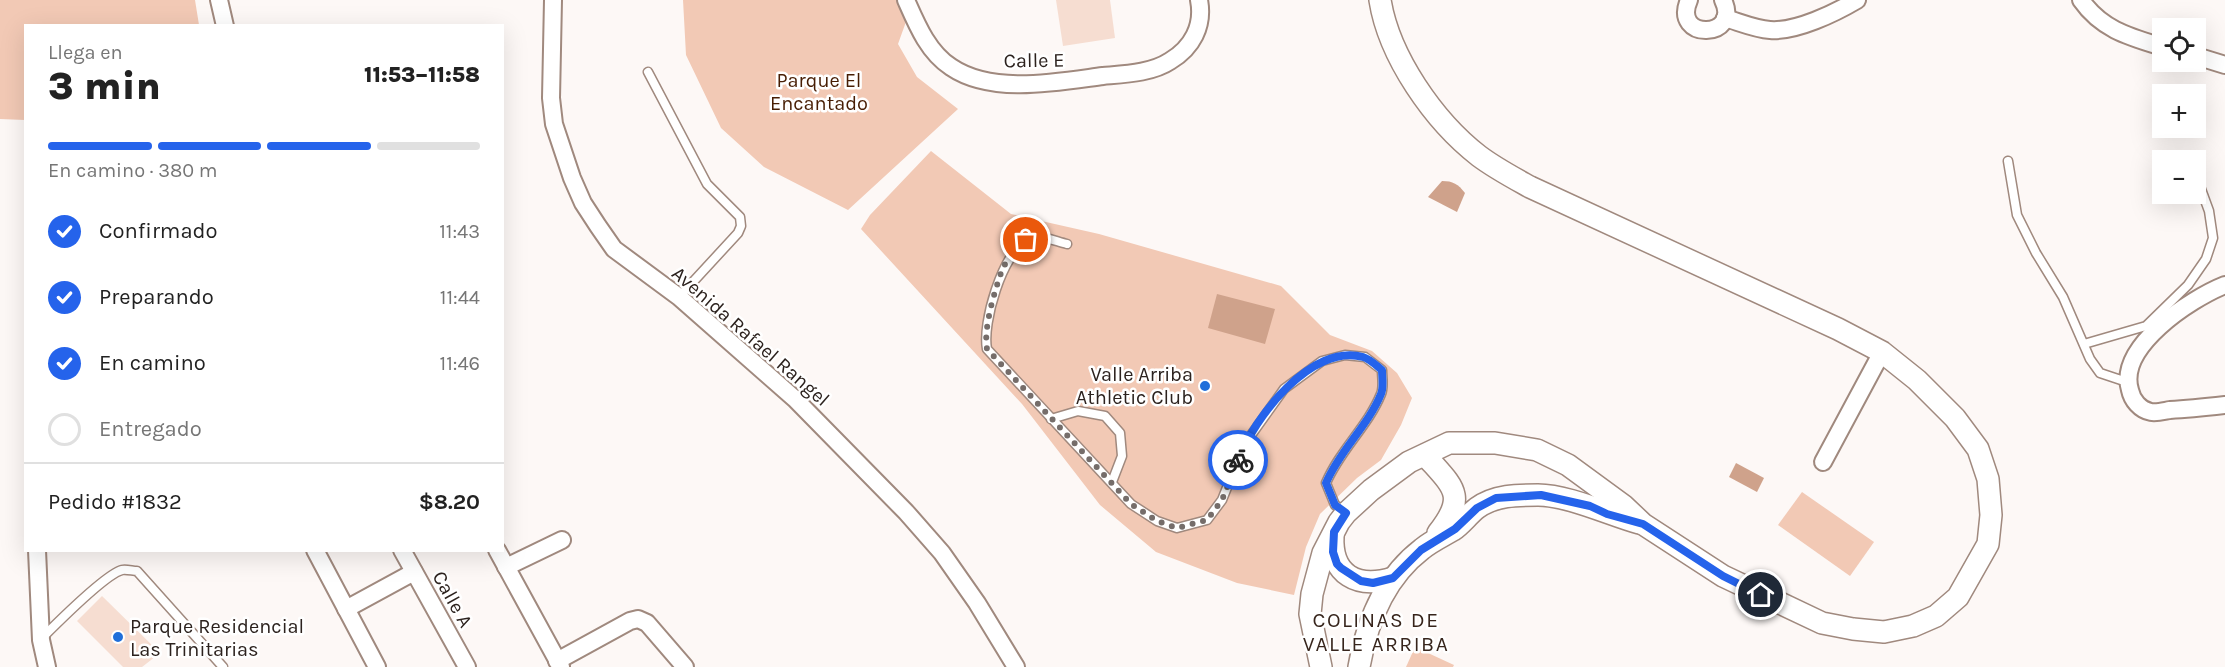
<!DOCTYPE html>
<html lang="es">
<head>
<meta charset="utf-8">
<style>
  :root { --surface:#fff; --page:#f2f2f2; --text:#222; --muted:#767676; --line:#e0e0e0; --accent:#2563eb }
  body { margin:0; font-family:Karla,sans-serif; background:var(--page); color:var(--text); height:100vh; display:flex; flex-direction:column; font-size:22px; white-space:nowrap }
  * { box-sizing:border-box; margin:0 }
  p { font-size:20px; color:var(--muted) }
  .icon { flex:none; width:33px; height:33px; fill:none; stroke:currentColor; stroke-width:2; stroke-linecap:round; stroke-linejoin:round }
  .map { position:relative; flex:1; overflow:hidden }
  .sheet { position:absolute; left:24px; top:24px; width:480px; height:528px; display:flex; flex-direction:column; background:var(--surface); border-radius:0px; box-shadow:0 6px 24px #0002 }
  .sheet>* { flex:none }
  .controls { position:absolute; left:2152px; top:18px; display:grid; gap:12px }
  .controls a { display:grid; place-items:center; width:54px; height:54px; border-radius:0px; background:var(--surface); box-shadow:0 6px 24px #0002; font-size:30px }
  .pin { position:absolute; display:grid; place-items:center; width:51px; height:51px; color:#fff; margin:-26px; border:3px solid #fff; border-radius:50%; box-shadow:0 2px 6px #0007 }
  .courier { position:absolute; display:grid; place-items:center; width:60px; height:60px; margin:-30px; border:4px solid #2563eb; border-radius:50%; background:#fff; color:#222; box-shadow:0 2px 8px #0007 }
  .overview em { font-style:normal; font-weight:800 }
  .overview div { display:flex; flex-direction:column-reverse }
  .overview { display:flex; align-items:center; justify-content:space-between; height:102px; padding:0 24px }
  h1 { font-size:39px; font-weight:800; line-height:45px }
  .bar { display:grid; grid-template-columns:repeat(4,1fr); gap:9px 6px; align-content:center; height:72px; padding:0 24px }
  .bar i { height:8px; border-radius:4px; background:var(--line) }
  .bar .on { background:var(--accent) }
  .bar p { grid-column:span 4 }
  .line { display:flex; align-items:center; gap:15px; padding:0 24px; border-top:2px solid var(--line) }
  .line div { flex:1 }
  ol { padding:0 24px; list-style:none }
  li { display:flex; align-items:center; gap:18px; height:66px }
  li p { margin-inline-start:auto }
  li .icon { padding:6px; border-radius:50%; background:var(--accent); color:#fff; stroke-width:4 }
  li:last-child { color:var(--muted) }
  li i { width:33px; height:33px; border:3px solid var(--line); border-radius:50% }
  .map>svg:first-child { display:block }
  .green { fill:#f2c9b5 }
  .water { fill:#cfa28b }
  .building { fill:#f6ddd1 }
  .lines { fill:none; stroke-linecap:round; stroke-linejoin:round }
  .service-casing { stroke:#a0897e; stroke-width:11 }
  .minor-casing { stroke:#a0897e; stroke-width:20 }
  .tertiary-casing { stroke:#a0897e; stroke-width:24 }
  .service { stroke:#fff; stroke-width:8 }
  .minor { stroke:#fff; stroke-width:16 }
  .tertiary { stroke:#fff; stroke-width:21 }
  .done { stroke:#756d6a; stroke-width:6; stroke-dasharray:0 10.8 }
  .route { stroke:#2563eb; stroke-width:8 }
  .poi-dot { fill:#206fda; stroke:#fff; stroke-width:2 }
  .labels { text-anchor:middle; stroke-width:5; stroke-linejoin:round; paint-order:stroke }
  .street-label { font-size:20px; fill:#2c221e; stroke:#fff }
  .park-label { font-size:20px; fill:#471d03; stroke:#fff }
  .poi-label { font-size:20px; fill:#2c221e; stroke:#fff; text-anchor:end }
  .neighbourhood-label { font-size:21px; letter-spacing:1.5px; fill:#37251c; stroke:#fff }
</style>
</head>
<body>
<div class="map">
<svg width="2225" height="667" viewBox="0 0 2225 667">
  <rect width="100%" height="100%" fill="#fdf8f6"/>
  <!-- green -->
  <g class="green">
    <polygon points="0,0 195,0 199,25 26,26 25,120 0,119"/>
    <polygon points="683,0 903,0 907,19 898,44 917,77 958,109 848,210 764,167 721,128 686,55"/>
    <polygon points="931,151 1011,214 1099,234 1281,286 1330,335 1372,351 1397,373 1412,398 1401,425 1381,460 1357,478 1320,514 1306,547 1294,595 1237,583 1156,552 1100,505 1022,404 861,229 870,215"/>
    <polygon points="1802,492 1874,542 1850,576 1778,525"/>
    <polygon points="1415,647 1454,665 1453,667 1406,667"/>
  </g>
  <!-- water -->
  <g class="water">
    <path d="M1442 181C1453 181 1458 184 1465 193L1457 212 1428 197Z"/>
    <polygon points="1217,294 1275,309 1265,344 1208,328"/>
    <polygon points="1736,463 1764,478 1757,492 1729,477"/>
  </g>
  <!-- building -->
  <g class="building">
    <polygon points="1056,0 1110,0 1115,38 1063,46"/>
    <polygon points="102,596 160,653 142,667 123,667 77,621"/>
  </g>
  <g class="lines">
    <defs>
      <g id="service">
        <polyline points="648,72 707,184 740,217 741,226 738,233 679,297"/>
        <polyline points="2008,161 2017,215 2036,253 2063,297 2090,359 2100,373 2127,382"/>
        <path d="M1067 244C1054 241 1039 233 1027 240 1002 254 982 323 987 349L1131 504 1157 521 1177 528 1207 520 1222 500 1244 445 1284 389 1322 361 1345 355 1365 357 1382 370C1382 377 1384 387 1381 394 1368 426 1340 450 1326 483L1335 505 1346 512"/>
        <polyline points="2084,344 2146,326 2188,285 2206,259 2213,238 2209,211 2198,181"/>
        <polyline points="1051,419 1078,411 1105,416 1120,433 1122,456 1112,482"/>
        <path d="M42 638C56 624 106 574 122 570 126 569 133 571 137 571L223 667"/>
      </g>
      <g id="minor">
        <polyline points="219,0 225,26"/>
        <polyline points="553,0 551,98 554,124 572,178 583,203 598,226 614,249 679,297 795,399 906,512 942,553 977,603 1016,667"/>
        <path d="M906 0C917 25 928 52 951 67 992 95 1058 82 1103 76 1125 74 1152 73 1170 61 1192 48 1204 26 1199 0"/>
        <path d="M1689 0C1671 41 1742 39 1723 0"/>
        <path d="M2081 0C2102 30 2130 37 2163 47"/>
        <path d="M1725 18C1739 22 1755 29 1770 30 1796 32 1835 13 1857 0"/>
        <polyline points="2196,56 2225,65"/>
        <path d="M2225 285C2190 299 2117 347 2130 390 2132 400 2140 410 2151 412 2157 413 2164 411 2170 410 2188 409 2207 407 2225 405"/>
        <polyline points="1823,462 1882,352"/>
        <polyline points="37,550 41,640 47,667"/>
        <polyline points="315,550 377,667"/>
        <polyline points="402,550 467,667"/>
        <polyline points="497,550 561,667"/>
        <polyline points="506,567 562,540"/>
        <polyline points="346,609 414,572"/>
        <polyline points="557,661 630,621 638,619 647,623 685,667"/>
      </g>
      <g id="tertiary">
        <path d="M1425 455C1453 487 1468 495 1438 533"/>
        <path d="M1333 536C1331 575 1357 589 1393 578"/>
        <path d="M1321 667 1310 614 1312 594 1323 553 1339 522 1346 513 1371 490 1409 462 1449 443H1495L1537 450 1568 465 1624 506 1643 524 1723 576 1822 623 1853 629 1884 632 1913 626 1936 616 1958 597 1988 544 1991 515 1988 479 1978 449 1955 418 1917 380 1882 352 1838 329 1530 187C1512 177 1495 168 1479 156 1434 121 1389 57 1380 0"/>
        <path d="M1359 667C1367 621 1384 578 1422 549 1432 541 1443 536 1453 530 1462 524 1468 515 1477 508 1495 495 1517 495 1538 495 1568 495 1610 515 1639 523"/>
      </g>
    </defs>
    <!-- service casing -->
    <use href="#service" class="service-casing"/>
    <!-- minor casing -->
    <use href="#minor" class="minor-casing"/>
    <!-- tertiary casing -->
    <use href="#tertiary" class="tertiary-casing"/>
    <!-- service -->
    <use href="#service" class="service"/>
    <!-- minor -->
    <use href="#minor" class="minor"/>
    <!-- tertiary -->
    <use href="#tertiary" class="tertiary"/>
  </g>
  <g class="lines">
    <!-- done -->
    <path class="done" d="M1026 240C1017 249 1007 259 1002 270 995 290 983 329 987 349L1131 504 1157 521 1177 528 1207 520 1222 500 1238 460"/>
    <!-- route -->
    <path class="route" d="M1238 460C1254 418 1311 343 1363 357 1370 359 1377 366 1382 370 1382 377 1384 387 1381 394 1368 426 1340 450 1326 483L1335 505 1346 513 1334 532 1333 552 1337 564 1341 568 1361 581 1373 583 1393 578 1421 550 1455 529 1477 508 1496 498 1541 495 1590 506 1607 514 1643 524 1723 576 1761 595"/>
  </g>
  <!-- markers -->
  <g class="poi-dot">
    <circle cx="1205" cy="386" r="6"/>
    <circle cx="118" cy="637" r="6"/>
  </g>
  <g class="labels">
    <!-- street labels -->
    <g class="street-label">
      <text transform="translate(1034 60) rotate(-1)" y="7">Calle E</text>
      <text transform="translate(751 336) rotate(41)" y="7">Avenida Rafael Rangel</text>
      <text transform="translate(453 599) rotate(61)" y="7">Calle A</text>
    </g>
    <!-- park labels -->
    <g class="park-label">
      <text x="819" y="87">Parque El<tspan x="819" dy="23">Encantado</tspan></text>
    </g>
    <!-- poi labels -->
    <g class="poi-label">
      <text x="1193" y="381">Valle Arriba<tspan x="1193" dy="23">Athletic Club</tspan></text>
      <text x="130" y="633" text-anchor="start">Parque Residencial<tspan x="130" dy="23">Las Trinitarias</tspan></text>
    </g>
    <!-- neighbourhood labels -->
    <g class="neighbourhood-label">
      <text x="1376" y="627">COLINAS DE<tspan x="1376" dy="24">VALLE ARRIBA</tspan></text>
    </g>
  </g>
</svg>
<div class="controls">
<a><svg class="icon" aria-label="locate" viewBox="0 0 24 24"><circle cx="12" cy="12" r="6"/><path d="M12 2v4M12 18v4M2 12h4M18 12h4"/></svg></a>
<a>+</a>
<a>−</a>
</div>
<div class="pin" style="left:1026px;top:240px;background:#ea580c"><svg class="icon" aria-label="bag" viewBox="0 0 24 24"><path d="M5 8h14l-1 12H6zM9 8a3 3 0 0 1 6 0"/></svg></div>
<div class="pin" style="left:1761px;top:595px;background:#1f2937"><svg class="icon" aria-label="home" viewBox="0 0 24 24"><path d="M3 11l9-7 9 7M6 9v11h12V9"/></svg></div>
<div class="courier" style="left:1238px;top:460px"><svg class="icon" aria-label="bike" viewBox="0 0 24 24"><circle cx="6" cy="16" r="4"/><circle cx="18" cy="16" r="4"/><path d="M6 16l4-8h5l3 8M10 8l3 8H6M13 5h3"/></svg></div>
<section class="sheet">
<div class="overview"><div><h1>3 min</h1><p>Llega en</p></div><em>11:53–11:58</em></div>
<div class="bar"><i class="on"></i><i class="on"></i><i class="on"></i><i></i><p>En camino · 380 m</p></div>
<ol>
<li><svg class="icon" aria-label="check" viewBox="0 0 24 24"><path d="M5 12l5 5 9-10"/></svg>Confirmado<p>11:43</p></li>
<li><svg class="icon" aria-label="check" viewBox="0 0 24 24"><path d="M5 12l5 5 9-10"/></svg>Preparando<p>11:44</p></li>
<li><svg class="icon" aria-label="check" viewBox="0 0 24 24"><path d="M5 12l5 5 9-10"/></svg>En camino<p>11:46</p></li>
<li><i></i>Entregado</li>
</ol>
<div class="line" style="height:78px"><div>Pedido #1832</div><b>$8.20</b></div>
</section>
</div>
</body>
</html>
